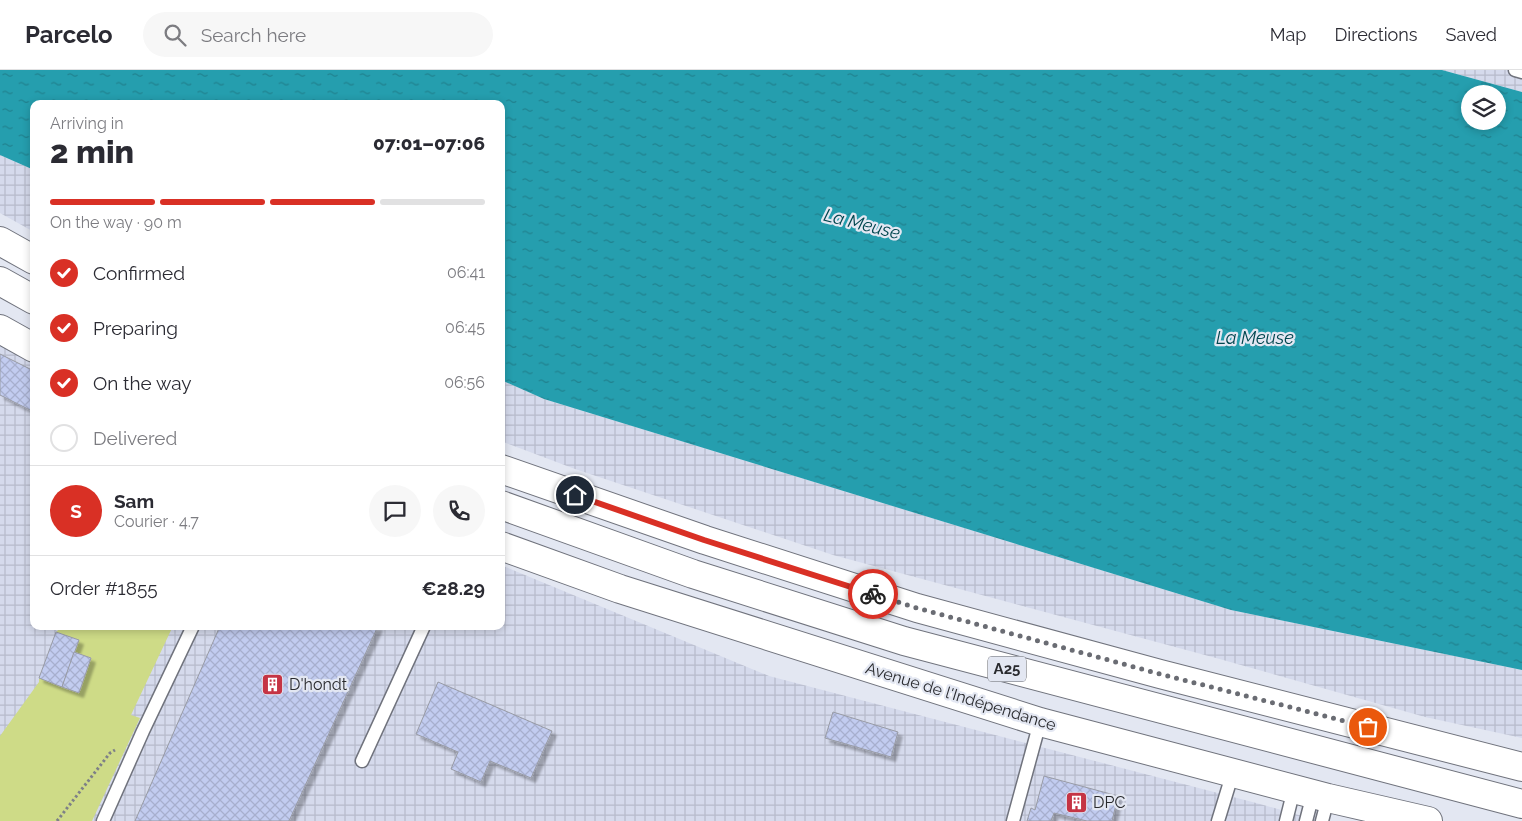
<!DOCTYPE html>
<html lang="en">
<head>
<meta charset="utf-8">
<style>
  :root { --surface:#fff; --page:#f7f7f7; --text:#2b2b33; --muted:#7c7c81; --line:#e1e1e2; --accent:#d93025 }
  body { margin:0; font-family:Raleway,sans-serif; background:var(--page); color:var(--text); height:100vh; display:flex; flex-direction:column; font-size:19px; white-space:nowrap }
  * { box-sizing:border-box; margin:0 }
  p { font-size:16px; color:var(--muted) }
  .icon { flex:none; width:28px; height:28px; fill:none; stroke:currentColor; stroke-width:2; stroke-linecap:round; stroke-linejoin:round }
  .map { position:relative; flex:1; overflow:hidden }
  .sheet { position:absolute; left:30px; top:30px; width:475px; height:530px; display:flex; flex-direction:column; background:var(--surface); border-radius:10px; box-shadow:0 2px 8px #0003 }
  .sheet>* { flex:none }
  .tools { position:absolute; left:1461px; top:15px; display:grid; gap:10px }
  .tools a { display:grid; place-items:center; width:45px; height:45px; border-radius:50%; background:var(--surface); box-shadow:0 2px 8px #0003; font-size:25px }
  .pin { position:absolute; display:grid; place-items:center; width:42px; height:42px; color:#fff; margin:-21px; border:2px solid #fff; border-radius:50%; box-shadow:0 1px 5px #0007 }
  .courier { position:absolute; display:grid; place-items:center; width:50px; height:50px; margin:-25px; border:4px solid #d93025; border-radius:50%; background:#fff; color:#222; box-shadow:0 1px 6px #0007 }
  .summary em { font-style:normal; font-weight:800 }
  .summary div { display:flex; flex-direction:column-reverse }
  .summary { display:flex; align-items:center; justify-content:space-between; height:85px; padding:0 20px }
  h1 { font-size:32px; font-weight:800; line-height:38px }
  .bar { display:grid; grid-template-columns:repeat(4,1fr); gap:8px 5px; align-content:center; height:60px; padding:0 20px }
  .bar i { height:6px; border-radius:4px; background:var(--line) }
  .bar .active { background:var(--accent) }
  .bar p { grid-column:span 4 }
  .line { display:flex; align-items:center; gap:12px; padding:0 20px; border-top:1px solid var(--line) }
  .line div { flex:1 }
  .round { display:grid; place-items:center; flex:none; width:52px; height:52px; border-radius:26px; background:var(--page) }
  ol { padding:0 20px; list-style:none }
  li { display:flex; align-items:center; gap:15px; height:55px }
  li p { margin-inline-start:auto }
  li .icon { padding:5px; border-radius:50%; background:var(--accent); color:#fff; stroke-width:4 }
  li:last-child { color:var(--muted) }
  li i { width:28px; height:28px; border:2px solid var(--line); border-radius:50% }
  header { display:flex; align-items:center; gap:30px; box-sizing:border-box; height:70px; padding:0 25px; background:var(--surface); border-bottom:1px solid var(--line) }
  header strong { font-size:24px }
  nav { display:flex; gap:28px; margin-inline-start:auto; font-size:18px }
  .search { width:350px; height:45px; background:var(--page); display:flex; align-items:center; gap:12px; box-sizing:border-box; padding:0 18px; border-radius:28px; color:var(--muted); font-size:19px }
  .map>svg:first-child { display:block }
  .industrial { fill:url(#industrial-grid) }
  .grass { fill:#cedb87 }
  .water { fill:url(#water-ripples); fill-rule:evenodd }
  .building { fill:url(#building-cross-hatch); stroke:#989ba5; filter:url(#shadow) }
  .lines { fill:none; stroke-linecap:round; stroke-linejoin:round }
  .lane-casing { stroke:#70737d; stroke-width:15 }
  .secondary-casing { stroke:#70737d; stroke-width:30 }
  .highway-casing { stroke:#70737d; stroke-width:30 }
  .path { stroke:#7e8087; stroke-width:3; stroke-dasharray:2.5 2.5; stroke-linecap:butt }
  .lane { stroke:#fff; stroke-width:12 }
  .secondary { stroke:#fff; stroke-width:28 }
  .highway { stroke:#fff; stroke-width:28 }
  .done { stroke:#6a6c73; stroke-width:5; stroke-dasharray:0 9 }
  .route { stroke:#d93025; stroke-width:6 }
  .labels { text-anchor:middle; stroke-width:4.5; stroke-linejoin:round; paint-order:stroke }
  .shield { fill:#e3e7f2; stroke:#616369; stroke-width:1 }
  .shield-label { font-size:15px; font-weight:bold; fill:#292a2e }
  .poi-label { font-size:16px; fill:#292a2e; stroke:#e3e7f2; text-anchor:start }
  .street-label { font-size:16px; fill:#292a2e; stroke:#e3e7f2 }
  .water-label { font-size:18px; font-style:italic; fill:#00464f; stroke:#e3e7f2 }
</style>
</head>
<body>
<header>
<strong>Parcelo</strong>
<div class="search"><svg class="icon" aria-label="search" viewBox="0 0 24 24"><circle cx="10" cy="10" r="6"/><path d="M15 15l6 6"/></svg>Search here</div>
<nav><a>Map</a><a>Directions</a><a>Saved</a></nav>
</header>
<div class="map">
<svg width="1522" height="751" viewBox="0 0 1522 751">
  <defs>
    <pattern id="industrial-grid" width="8" height="8" patternUnits="userSpaceOnUse" patternTransform="scale(1.25)"><rect width="8" height="8" fill="#d5daec"/><path d="M0 4h8M4 0v8" fill="none" stroke="#b7bbcb"/></pattern>
    <pattern id="water-ripples" width="26" height="14" patternUnits="userSpaceOnUse" patternTransform="scale(1.25)"><rect width="26" height="14" fill="#259eae"/><path d="M2 4q2-2 4 0t4 0M15 11q2-2 4 0t4 0" fill="none" stroke="#20818e"/></pattern>
    <pattern id="building-cross-hatch" width="8" height="8" patternUnits="userSpaceOnUse" patternTransform="scale(1.25)"><rect width="8" height="8" fill="#c2ccf0"/><path d="M0 0l8 8M0 8l8-8" fill="none" stroke="#a7afce"/></pattern>
    <filter id="shadow"><feDropShadow dx="4.5" dy="4.5" stdDeviation="1" flood-color="#0004"/></filter>
  </defs>
  <rect width="100%" height="100%" fill="#e3e7f2"/>
  <!-- industrial -->
  <g class="industrial">
    <polygon points="1442,0 1522,0 1522,22"/>
    <polygon points="0,85 34,100 34,162 0,143"/>
    <polygon points="0,271 34,288 34,556 501,556 501,495 769,606 1260,734 1320,751 0,751"/>
    <polygon points="501,310 544,329 1231,540 1522,600 1522,668 1425,647 1216,588 833,485 575,399 501,371"/>
  </g>
  <!-- grass -->
  <polygon class="grass" points="63,556 173,556 131,645 140,648 92,751 0,751 0,666 39,612 39,608 79,622 91,588 74,582 79,570 56,562"/>
  <!-- water -->
  <path class="water" d="M0 0H1442L1522 22V600L1231 540 544 329 501 310V34H34V100L0 85ZM1470 24H1498V51H1470Z"/>
  <!-- building -->
  <g class="building">
    <polygon points="0,284 34,301 34,342 0,325"/>
    <polygon points="220,556 378,556 289,751 135,751"/>
    <polygon points="56,562 79,570 62,617 39,608"/>
    <polygon points="74,582 91,588 79,623 62,617"/>
    <polygon points="438,612 552,661 531,708 490,691 481,712 451,699 458,682 416,664"/>
    <polygon points="833,642 898,662 891,687 825,668"/>
    <polygon points="1044,706 1118,726 1112,751 1087,751 1054,743 1051,751 1027,751 1031,738 1035,740"/>
  </g>
  <g class="lines">
    <defs>
      <g id="lane">
        <polyline points="1515,0 1522,2"/>
        <polyline points="362,691 424,556"/>
        <polyline points="103,751 143,661 193,556"/>
        <polyline points="1013,751 1040,652"/>
        <polyline points="1218,751 1233,702"/>
        <polyline points="1286,751 1294,719"/>
        <polyline points="1306,751 1313,724"/>
        <polyline points="1322,751 1328,728"/>
      </g>
      <g id="secondary">
        <polyline points="0,259 34,278"/>
        <polyline points="501,476 620,519 1040,652 1328,728 1428,751"/>
      </g>
      <g id="highway">
        <polyline points="0,171 34,190"/>
        <polyline points="0,211 34,230"/>
        <polyline points="501,399 705,470 917,538 1160,604 1522,697"/>
        <polyline points="501,435 693,504 904,571 1522,734"/>
      </g>
    </defs>
    <!-- lane casing -->
    <use href="#lane" class="lane-casing"/>
    <!-- secondary casing -->
    <use href="#secondary" class="secondary-casing"/>
    <!-- highway casing -->
    <use href="#highway" class="highway-casing"/>
    <!-- path -->
    <polyline class="path" points="57,751 110,683 115,680"/>
    <!-- lane -->
    <use href="#lane" class="lane"/>
    <!-- secondary -->
    <use href="#secondary" class="secondary"/>
    <!-- highway -->
    <use href="#highway" class="highway"/>
  </g>
  <g class="lines">
    <!-- done -->
    <polyline class="done" points="873,524 917,538 1160,604 1368,657"/>
    <!-- route -->
    <polyline class="route" points="575,425 704,470 873,524"/>
  </g>
  <!-- icons -->
  <defs>
    <symbol id="building-square" viewBox="-11 -11 22 22"><rect x="-9" y="-9" width="18" height="18" rx="4" fill="#c53444" stroke="#e3e7f2"/><path d="M-4-6H4V6H1V3H-1V6H-4ZM-2.5-4.3h1.7v1.8h-1.7ZM.8-4.3h1.7v1.8H.8ZM-2.5-1h1.7V.8h-1.7ZM.8-1h1.7V.8H.8Z" fill="#fff"/></symbol>
  </defs>
  <g fill-rule="evenodd">
    <use href="#building-square" x="260" y="602" width="25" height="25"/>
    <use href="#building-square" x="1064" y="720" width="25" height="25"/>
  </g>
  <g class="labels">
    <!-- shield labels -->
    <rect class="shield" x="988" y="586.5" width="38" height="25" rx="4"/>
    <g class="shield-label">
      <text x="1007" y="604">A25</text>
    </g>
    <!-- poi labels -->
    <g class="poi-label">
      <text x="289" y="620">D'hondt</text>
      <text x="1093" y="738">DPC</text>
    </g>
    <!-- street labels -->
    <g class="street-label">
      <text transform="translate(961 626) rotate(17)" y="6">Avenue de l'Indépendance</text>
    </g>
    <!-- water labels -->
    <g class="water-label">
      <text transform="translate(862 154) rotate(14)" y="6">La Meuse</text>
      <text x="1255" y="274">La Meuse</text>
    </g>
  </g>
</svg>
<div class="tools">
<a><svg class="icon" aria-label="layers" viewBox="0 0 24 24"><path d="M12 4l9 5-9 5-9-5zM3 14l9 5 9-5"/></svg></a>
</div>
<div class="pin" style="left:1368px;top:657px;background:#ea580c"><svg class="icon" aria-label="bag" viewBox="0 0 24 24"><path d="M5 8h14l-1 12H6zM9 8a3 3 0 0 1 6 0"/></svg></div>
<div class="pin" style="left:575px;top:425px;background:#1f2937"><svg class="icon" aria-label="home" viewBox="0 0 24 24"><path d="M3 11l9-7 9 7M6 9v11h12V9"/></svg></div>
<div class="courier" style="left:873px;top:524px"><svg class="icon" aria-label="bike" viewBox="0 0 24 24"><circle cx="6" cy="16" r="4"/><circle cx="18" cy="16" r="4"/><path d="M6 16l4-8h5l3 8M10 8l3 8H6M13 5h3"/></svg></div>
<section class="sheet">
<div class="summary"><div><h1>2 min</h1><p>Arriving in</p></div><em>07:01–07:06</em></div>
<div class="bar"><i class="active"></i><i class="active"></i><i class="active"></i><i></i><p>On the way · 90 m</p></div>
<ol>
<li><svg class="icon" aria-label="check" viewBox="0 0 24 24"><path d="M5 12l5 5 9-10"/></svg>Confirmed<p>06:41</p></li>
<li><svg class="icon" aria-label="check" viewBox="0 0 24 24"><path d="M5 12l5 5 9-10"/></svg>Preparing<p>06:45</p></li>
<li><svg class="icon" aria-label="check" viewBox="0 0 24 24"><path d="M5 12l5 5 9-10"/></svg>On the way<p>06:56</p></li>
<li><i></i>Delivered</li>
</ol>
<div class="line" style="height:90px"><b class="round" style="background:var(--accent);color:#fff">S</b><div><b>Sam</b><p>Courier · 4.7</p></div><a class="round"><svg class="icon" aria-label="chat" viewBox="0 0 24 24"><path d="M4 5h16v11H9l-5 4z"/></svg></a><a class="round"><svg class="icon" aria-label="phone" viewBox="0 0 24 24"><path d="M5 4h4l2 5-3 2q2 4 5 5l2-3 5 2v4C11 20 4 13 5 4z"/></svg></a></div>
<div class="line" style="height:65px"><div>Order #1855</div><b>€28.29</b></div>
</section>
</div>
</body>
</html>
